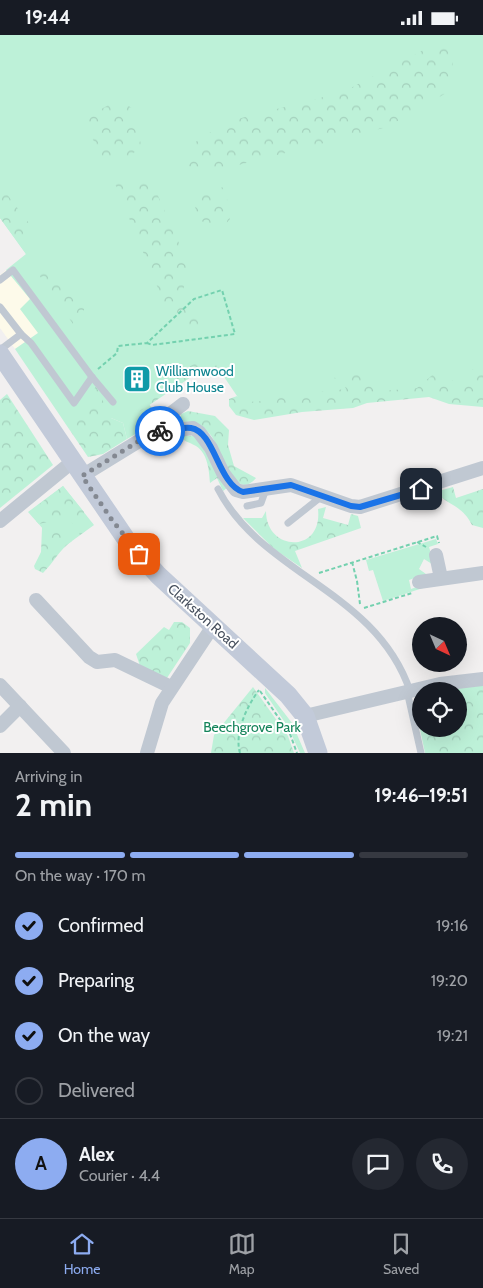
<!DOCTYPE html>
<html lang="en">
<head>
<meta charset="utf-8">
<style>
  :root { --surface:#171b24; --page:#242831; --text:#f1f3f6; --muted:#9ea1a6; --line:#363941; --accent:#8dacf1 }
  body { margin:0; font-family:Cabin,sans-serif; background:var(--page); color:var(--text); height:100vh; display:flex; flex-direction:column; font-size:19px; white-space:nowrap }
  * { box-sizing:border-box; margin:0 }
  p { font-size:16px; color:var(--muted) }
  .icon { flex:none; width:28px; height:28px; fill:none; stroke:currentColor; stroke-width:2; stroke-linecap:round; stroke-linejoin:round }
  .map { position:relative; height:718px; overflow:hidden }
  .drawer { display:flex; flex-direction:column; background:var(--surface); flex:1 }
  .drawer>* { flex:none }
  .needle { width:32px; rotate:136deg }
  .tools { position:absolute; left:412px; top:582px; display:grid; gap:10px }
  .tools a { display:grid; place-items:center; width:55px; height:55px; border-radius:50%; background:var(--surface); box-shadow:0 5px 20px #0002; font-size:25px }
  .pin { position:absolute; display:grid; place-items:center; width:42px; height:42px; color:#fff; margin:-21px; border-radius:10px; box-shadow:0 2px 8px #0006 }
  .courier { position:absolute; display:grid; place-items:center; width:50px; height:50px; margin:-25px; border:4px solid #1a73e8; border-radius:50%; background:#fff; color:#222; box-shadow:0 1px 6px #0007 }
  .headline em { font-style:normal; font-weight:700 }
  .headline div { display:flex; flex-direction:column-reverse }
  .headline { display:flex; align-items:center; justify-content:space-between; height:85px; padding:0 15px }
  h1 { font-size:32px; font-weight:700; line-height:38px }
  .bar { display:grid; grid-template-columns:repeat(4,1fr); gap:8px 5px; align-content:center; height:60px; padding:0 15px }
  .bar i { height:6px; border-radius:4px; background:var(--line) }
  .bar .on { background:var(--accent) }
  .bar p { grid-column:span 4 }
  .line { display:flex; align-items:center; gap:12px; padding:0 15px; border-top:1px solid var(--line) }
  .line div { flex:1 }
  .round { display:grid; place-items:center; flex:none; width:52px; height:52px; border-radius:26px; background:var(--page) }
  ol { padding:0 15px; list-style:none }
  li { display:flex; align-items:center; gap:15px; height:55px }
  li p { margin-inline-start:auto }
  li .icon { padding:5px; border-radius:50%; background:var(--accent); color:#111; stroke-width:4 }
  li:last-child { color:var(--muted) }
  li i { width:28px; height:28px; border:2px solid var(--line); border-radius:50% }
  .status { display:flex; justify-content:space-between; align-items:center; height:35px; padding:0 25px; background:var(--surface); direction:ltr }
  .status svg { height:14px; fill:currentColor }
  .dock { display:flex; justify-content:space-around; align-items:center; height:70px; border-top:1px solid var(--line); background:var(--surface); font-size:14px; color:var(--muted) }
  .dock a { display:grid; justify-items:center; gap:2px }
  .dock .on { color:var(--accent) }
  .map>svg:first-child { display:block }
  .commercial { fill:#fdfaea }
  .green { fill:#bdf1d8 }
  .forest { fill:url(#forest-crowns) }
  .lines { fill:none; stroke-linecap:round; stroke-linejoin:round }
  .path { stroke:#74d1af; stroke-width:2; stroke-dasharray:4 2.5; stroke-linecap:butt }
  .lane { stroke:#c0c8d2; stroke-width:7 }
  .street { stroke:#c0c8d2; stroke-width:14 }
  .secondary { stroke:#c2cad9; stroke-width:19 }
  .done { stroke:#838891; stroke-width:5; stroke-dasharray:0 9 }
  .route { stroke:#1a73e8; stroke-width:6 }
  .labels { text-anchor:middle; stroke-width:4; stroke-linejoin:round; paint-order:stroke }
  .culture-label { font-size:14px; fill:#0d838f; stroke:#fff; text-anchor:start }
  .street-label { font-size:14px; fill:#47505e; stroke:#fff }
  .park-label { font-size:14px; fill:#14845a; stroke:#fff }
</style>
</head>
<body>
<div class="status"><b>19:44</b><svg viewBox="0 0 49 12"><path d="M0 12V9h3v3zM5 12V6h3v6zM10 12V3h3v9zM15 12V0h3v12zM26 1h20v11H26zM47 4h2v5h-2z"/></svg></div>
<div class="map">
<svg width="483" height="718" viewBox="0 0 483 718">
  <defs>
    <pattern id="forest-crowns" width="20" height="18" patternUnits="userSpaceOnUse" patternTransform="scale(1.25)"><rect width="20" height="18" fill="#bdf1d8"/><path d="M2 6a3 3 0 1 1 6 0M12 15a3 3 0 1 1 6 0" fill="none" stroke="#a4d0bc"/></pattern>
  </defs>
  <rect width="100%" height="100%" fill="#f2f0f0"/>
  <!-- commercial -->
  <polygon class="commercial" points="6,235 31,264 38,298 15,314 0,293 0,240"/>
  <!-- green -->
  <g class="green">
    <polygon points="0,0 483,0 483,349 248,372 237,361 218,333 206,332 149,369 155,378 158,391 139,397 127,404 123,388 111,383 69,394 15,314 38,298 20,274 30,264 6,235 26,219 0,183"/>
    <polygon points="63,451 94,490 61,514 28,477"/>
    <polygon points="436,504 438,509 429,512 433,525 432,529 424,524 419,534 426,539 409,545 411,554 422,550 423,553 383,566 373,535 369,536 366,525"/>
    <polygon points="265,653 292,688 305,718 300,718 288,692 265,658"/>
  </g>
  <!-- forest -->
  <g class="forest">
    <polygon points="450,1 453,35 448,57 387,92 215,136 187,131 191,110 226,87 343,57"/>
    <polygon points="119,64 133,74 141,110 131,121 105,126 82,85"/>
    <polygon points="113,144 151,145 187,226 183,261 205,292 190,296 171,285"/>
    <polygon points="0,150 31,191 27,200 26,219 0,183"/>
    <path d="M222 152 226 157 230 184 223 192 208 190 197 183C195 170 192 162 204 155L211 159Z"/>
    <polygon points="45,228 84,270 84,294 73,289 35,234"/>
    <polygon points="200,326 214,327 218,333 206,332 133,381 129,376 173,347 170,343 172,339 181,336"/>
    <path d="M483 328V372L449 369 429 362 367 368 353 373 302 377 254 385 236 380 229 371V364L237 361 247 367 264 366 277 358 289 360 346 354 343 347 334 343 356 334 366 337 372 349 382 356 417 353 437 336 445 337C450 348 457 347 468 347L471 335Z"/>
    <polygon points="96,351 111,383 123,388 127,404 103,419 88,422 69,394 82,377"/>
    <polygon points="7,359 53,430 0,473 0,365"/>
    <path d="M188 376 215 381 229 395 228 410 234 431 256 443C233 470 221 410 209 398 200 390 192 388 180 386L181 379Z"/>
    <path d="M179 400 195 401 200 405 227 453 223 456 217 443 210 448C209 435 208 419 196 411 189 407 184 407 179 400Z"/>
    <polygon points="63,451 84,477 83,492 85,496 80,500 71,486 52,486 39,489 36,486 40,481 39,476 33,474"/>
    <path d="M453 452 456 463 483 454V493L472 490C462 470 449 471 435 457Z"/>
    <path d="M326 472 323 483 348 490 351 479 358 481 361 493 295 516 302 533 274 514 243 483H262L266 476C266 517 323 519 318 474Z"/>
    <path d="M62 491 67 494 72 506C59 515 54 527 43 538L35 534 34 531 41 517 42 493Z"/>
    <polygon points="174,587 182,587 190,593 190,608 165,646 141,634 136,619 164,592 169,595"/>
    <polygon points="483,649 483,718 425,718 414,666 416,661 421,660 421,694 459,694 459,656 437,656"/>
    <polygon points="253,652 288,701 294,718 211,718 214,700"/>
  </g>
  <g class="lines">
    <!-- path -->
    <g class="path">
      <polyline points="98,334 117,318 118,311 147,308 194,264 222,255 235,299 152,310 147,308"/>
      <polyline points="417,507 426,512"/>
      <polyline points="352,527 357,546 360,569"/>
      <polyline points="319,538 437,501 439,508"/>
      <polyline points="364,573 412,558"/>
      <polyline points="260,656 290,699 297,718"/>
      <path d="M240 718C234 698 247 671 259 655"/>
    </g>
    <!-- lane -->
    <g class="lane">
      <polyline points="0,245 13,235 92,342 113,367"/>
      <polyline points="0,272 21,299"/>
      <polyline points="0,315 21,299 31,308 74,368 92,342"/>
      <path d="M218 454C262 540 376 555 410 656"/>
      <polyline points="247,471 261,468 266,454"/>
      <polyline points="288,488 322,461"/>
      <polyline points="407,656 421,718"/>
    </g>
    <!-- street -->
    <g class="street">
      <polyline points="172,395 170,379 183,369"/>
      <polyline points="82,441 152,398 193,393 199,397 211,413 223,438 236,455 243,457 291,450 351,471 360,472 483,433"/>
      <polyline points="0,486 72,427"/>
      <polyline points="436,520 441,543"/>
      <polyline points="419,547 483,538"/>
      <polyline points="36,565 89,622 97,627 115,625 171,652"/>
      <polyline points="0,650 64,718"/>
      <polyline points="305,681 440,649 483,644"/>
      <polyline points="0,691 20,671"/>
      <polyline points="147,718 162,668 213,591"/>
    </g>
    <!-- secondary -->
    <polyline class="secondary" points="0,319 126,504 158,540 288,660 305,681 318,718"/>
  </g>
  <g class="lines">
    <!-- done -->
    <polyline class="done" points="139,519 112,485 82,441 152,398 160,396"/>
    <!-- route -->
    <path class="route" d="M160 396C170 395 182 392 191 393 215 397 218 449 243 457L291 450 351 471 360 472 421 454"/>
  </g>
  <!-- icons -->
  <defs>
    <symbol id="building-square" viewBox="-11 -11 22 22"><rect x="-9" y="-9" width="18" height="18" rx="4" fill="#0f9aa8" stroke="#fff"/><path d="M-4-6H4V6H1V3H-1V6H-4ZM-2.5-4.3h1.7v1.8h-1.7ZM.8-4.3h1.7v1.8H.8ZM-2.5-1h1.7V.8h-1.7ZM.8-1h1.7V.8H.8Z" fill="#fff"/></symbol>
  </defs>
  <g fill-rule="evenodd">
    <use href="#building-square" x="121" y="328" width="32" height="32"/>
  </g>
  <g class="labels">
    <!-- culture labels -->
    <g class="culture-label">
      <text x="156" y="341">Williamwood<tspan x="156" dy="16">Club House</tspan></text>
    </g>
    <!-- street labels -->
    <g class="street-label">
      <text transform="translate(203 581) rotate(42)" y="5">Clarkston Road</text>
    </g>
    <!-- park labels -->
    <g class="park-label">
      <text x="252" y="697">Beechgrove Park</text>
    </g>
  </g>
</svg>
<div class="tools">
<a><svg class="needle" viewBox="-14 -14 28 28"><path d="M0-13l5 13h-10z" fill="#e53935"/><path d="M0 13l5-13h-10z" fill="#9ea1a6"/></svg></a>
<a><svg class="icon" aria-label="locate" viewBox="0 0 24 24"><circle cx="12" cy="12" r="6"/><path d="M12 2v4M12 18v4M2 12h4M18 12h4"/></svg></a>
</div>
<div class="pin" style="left:139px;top:519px;background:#ea580c"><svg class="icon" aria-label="bag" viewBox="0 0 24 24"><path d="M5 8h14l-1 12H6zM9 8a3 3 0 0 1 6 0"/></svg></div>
<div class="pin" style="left:421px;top:454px;background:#1f2937"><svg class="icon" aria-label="home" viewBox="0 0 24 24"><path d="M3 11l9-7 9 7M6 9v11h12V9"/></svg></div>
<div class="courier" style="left:160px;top:396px"><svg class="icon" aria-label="bike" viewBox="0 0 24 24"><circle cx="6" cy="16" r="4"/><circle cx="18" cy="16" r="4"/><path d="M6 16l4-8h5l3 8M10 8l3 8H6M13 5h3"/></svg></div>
</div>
<section class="drawer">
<div class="headline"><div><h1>2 min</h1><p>Arriving in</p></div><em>19:46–19:51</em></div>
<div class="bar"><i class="on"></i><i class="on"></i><i class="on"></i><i></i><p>On the way · 170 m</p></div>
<ol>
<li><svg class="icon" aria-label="check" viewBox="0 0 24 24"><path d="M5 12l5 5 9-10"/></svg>Confirmed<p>19:16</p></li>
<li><svg class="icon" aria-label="check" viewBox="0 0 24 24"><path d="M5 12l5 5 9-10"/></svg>Preparing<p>19:20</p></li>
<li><svg class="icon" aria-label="check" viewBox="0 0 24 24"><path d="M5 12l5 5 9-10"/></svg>On the way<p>19:21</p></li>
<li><i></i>Delivered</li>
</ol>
<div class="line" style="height:90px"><b class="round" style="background:var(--accent);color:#111">A</b><div><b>Alex</b><p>Courier · 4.4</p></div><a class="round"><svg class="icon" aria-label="chat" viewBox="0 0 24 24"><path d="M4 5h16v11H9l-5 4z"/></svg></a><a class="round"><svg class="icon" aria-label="phone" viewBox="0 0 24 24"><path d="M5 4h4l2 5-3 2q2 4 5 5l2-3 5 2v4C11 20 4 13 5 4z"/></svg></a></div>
</section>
<nav class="dock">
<a class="on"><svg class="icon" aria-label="home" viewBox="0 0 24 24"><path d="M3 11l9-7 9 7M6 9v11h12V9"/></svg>Home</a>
<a><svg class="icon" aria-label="map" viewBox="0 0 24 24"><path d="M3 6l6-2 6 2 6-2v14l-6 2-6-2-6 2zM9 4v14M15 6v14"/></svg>Map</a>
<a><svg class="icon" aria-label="saved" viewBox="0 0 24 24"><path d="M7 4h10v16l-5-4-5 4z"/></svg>Saved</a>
</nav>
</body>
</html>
